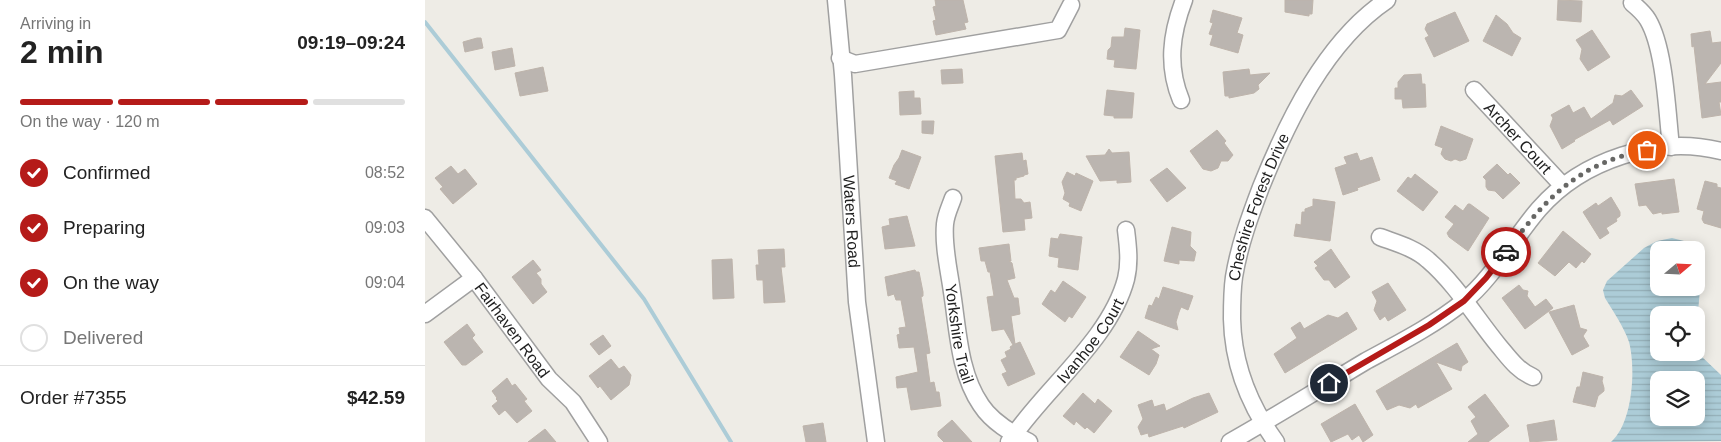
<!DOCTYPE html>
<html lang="en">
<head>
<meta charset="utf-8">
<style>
  :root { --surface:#fff; --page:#f6f6f6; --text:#222; --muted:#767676; --line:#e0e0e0; --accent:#b51b19 }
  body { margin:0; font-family:Helvetica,sans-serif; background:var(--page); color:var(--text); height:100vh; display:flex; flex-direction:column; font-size:19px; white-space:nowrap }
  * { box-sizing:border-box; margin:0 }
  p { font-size:16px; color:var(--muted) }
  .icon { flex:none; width:28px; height:28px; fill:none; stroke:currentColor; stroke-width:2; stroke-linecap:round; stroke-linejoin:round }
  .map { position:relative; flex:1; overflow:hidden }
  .details { display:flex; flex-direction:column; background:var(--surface); width:425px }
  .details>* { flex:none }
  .needle { width:32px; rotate:71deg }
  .tools { position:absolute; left:1225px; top:241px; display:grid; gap:10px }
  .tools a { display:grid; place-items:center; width:55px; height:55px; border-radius:10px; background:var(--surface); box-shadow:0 2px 12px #0003; font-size:25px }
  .pin { position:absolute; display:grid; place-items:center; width:42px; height:42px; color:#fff; margin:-21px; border:2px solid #fff; border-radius:50%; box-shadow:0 1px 5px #0007 }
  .courier { position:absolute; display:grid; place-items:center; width:50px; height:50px; margin:-25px; border:4px solid #b51b19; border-radius:50%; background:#fff; color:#222; box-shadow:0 1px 6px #0007 }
  .head em { font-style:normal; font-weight:800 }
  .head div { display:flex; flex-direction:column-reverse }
  .head { display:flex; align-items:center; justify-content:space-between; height:85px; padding:0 20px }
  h1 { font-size:32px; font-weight:800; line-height:38px }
  .bar { display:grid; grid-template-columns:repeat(4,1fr); gap:8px 5px; align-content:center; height:60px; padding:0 20px }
  .bar i { height:6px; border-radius:4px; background:var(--line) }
  .bar .selected { background:var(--accent) }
  .bar p { grid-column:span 4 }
  .line { display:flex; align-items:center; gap:12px; padding:0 20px; border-top:1px solid var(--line) }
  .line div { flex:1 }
  ol { padding:0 20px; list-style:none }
  li { display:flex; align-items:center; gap:15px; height:55px }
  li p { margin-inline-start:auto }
  li .icon { padding:5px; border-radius:50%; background:var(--accent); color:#fff; stroke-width:4 }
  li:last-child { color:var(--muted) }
  li i { width:28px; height:28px; border:2px solid var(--line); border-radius:50% }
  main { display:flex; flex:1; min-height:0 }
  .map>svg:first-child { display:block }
  .water { fill:url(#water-rules); fill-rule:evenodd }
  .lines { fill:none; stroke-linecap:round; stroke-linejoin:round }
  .stream { stroke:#acccd7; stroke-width:4 }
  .building { fill:#bbb5b0; stroke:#beb4ab }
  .minor-casing { stroke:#a0a0a0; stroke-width:19 }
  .minor { stroke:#fff; stroke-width:16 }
  .done { stroke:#676765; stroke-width:5; stroke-dasharray:0 9 }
  .route { stroke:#b51b19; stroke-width:6 }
  .labels { text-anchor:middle; stroke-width:4; stroke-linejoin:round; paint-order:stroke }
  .street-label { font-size:16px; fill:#1f1f1f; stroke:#fff }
</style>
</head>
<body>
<main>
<section class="details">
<div class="head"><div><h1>2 min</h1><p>Arriving in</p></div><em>09:19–09:24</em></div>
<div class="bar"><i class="selected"></i><i class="selected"></i><i class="selected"></i><i></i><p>On the way · 120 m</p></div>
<ol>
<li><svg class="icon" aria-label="check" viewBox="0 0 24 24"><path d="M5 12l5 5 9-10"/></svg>Confirmed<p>08:52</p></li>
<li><svg class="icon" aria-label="check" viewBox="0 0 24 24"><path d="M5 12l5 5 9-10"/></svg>Preparing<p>09:03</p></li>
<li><svg class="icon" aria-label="check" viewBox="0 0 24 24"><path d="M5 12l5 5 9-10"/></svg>On the way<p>09:04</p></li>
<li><i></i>Delivered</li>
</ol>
<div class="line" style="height:65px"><div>Order #7355</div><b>$42.59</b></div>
</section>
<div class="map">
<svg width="1296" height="442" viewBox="0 0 1296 442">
  <defs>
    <pattern id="water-rules" width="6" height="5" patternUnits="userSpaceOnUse" patternTransform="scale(1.25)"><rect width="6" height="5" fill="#acccd7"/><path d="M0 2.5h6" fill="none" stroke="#94afb8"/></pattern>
  </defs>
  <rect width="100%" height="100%" fill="#eeece6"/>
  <!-- water -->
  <path class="water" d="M1247 238 1263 242 1268 250H1234V288H1271V256L1276 278 1273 312V346L1275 355 1296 375V441L1186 442C1208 423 1211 368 1204 342 1199 327 1188 311 1180 298L1178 290 1182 281 1219 248 1232 241ZM1234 315H1271V352H1234ZM1234 380H1271V418H1234Z"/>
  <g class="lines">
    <!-- stream -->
    <polyline class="stream" points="0,22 219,299 306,442"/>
  </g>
  <!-- building -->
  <g class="building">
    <polygon points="510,0 538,0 543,22 539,23 541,29 511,35 508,21 511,20 508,7 511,6"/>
    <polygon points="860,0 888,0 887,14 884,14 884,16 860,12"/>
    <polygon points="1133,0 1157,1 1156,22 1132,20"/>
    <polygon points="788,10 817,18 812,33 818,35 813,53 785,45 788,35 784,34 788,23 785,22"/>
    <polygon points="1030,12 1044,41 1009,57 1000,38 1004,36 1000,29 1002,24"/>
    <polygon points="1071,15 1082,24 1088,33 1096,38 1087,56 1058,41"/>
    <polygon points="700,28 715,30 711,69 689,67 690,60 682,59 683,50 686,47 687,37 699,37"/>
    <polygon points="1167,30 1185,57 1163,71 1155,59 1157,49 1151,40"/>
    <polygon points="1285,31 1287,43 1296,42 1296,63 1280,84 1296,82 1296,102 1294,102 1296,115 1277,118 1269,46 1267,47 1266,34"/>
    <polygon points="52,38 56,38 58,48 40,52 38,42"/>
    <polygon points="87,48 90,66 70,70 67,52"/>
    <polygon points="118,67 123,91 95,96 90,73"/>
    <polygon points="537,69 538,83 517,84 516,70"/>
    <polygon points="824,69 825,75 845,73 833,85 834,89 829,93 804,98 804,96 800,96 798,72"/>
    <polygon points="996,74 997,84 1000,84 1001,107 978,108 977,99 970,99 970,88 973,88 973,82 979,75"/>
    <polygon points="682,90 709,93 707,118 689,118 689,116 679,115"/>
    <polygon points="1206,90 1218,106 1188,125 1185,120 1149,140 1150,141 1137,149 1125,126 1128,118 1126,115 1144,105 1148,113 1159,107 1166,119 1188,103 1190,95 1197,96"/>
    <polygon points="489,91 489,98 495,98 496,114 475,115 474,92"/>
    <polygon points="497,121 509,121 508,134 497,133"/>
    <polygon points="1016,126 1048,139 1041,159 1035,161 1030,159 1026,161 1020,159 1016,154 1018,148 1010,145"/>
    <polygon points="792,130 801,141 799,143 808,155 803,161 796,161 793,168 786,171 778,169 765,151"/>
    <polygon points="684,149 687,153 704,152 706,182 692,183 692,180 675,181 661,156 680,155"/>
    <polygon points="477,150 496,157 484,189 470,184 472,181 464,178 469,165 474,158"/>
    <polygon points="597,153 598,161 601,160 603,174 599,175 599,176 591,178 591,180 589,180 590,199 596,199 599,203 605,202 607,218 599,219 600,230 578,232 570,156"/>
    <polygon points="932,153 935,161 947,157 955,180 932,188 933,190 918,195 910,168 922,164 919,157"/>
    <polygon points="1072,164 1083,175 1085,173 1095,183 1078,199 1070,191 1063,190 1061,187 1061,180 1058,177"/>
    <polygon points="26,166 33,174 40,169 52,184 28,204 15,189 18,187 10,178"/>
    <polygon points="742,168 761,188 742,202 725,180"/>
    <polygon points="642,172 650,176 651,173 668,181 656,211 644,206 645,203 638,199 640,193 637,182"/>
    <polygon points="990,174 1013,192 998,211 972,191 983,177 986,179"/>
    <polygon points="1249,179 1254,212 1237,214 1237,212 1228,214 1221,205 1214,206 1210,184"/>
    <polygon points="1280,181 1292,184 1292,187 1296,188 1296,228 1279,223 1277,219 1279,211 1272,209"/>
    <polygon points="1186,197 1195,212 1195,216 1191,219 1192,221 1181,228 1184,233 1175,239 1158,212 1171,203 1173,206"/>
    <polygon points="888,199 910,202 905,241 869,236 871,224 876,225 877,212 880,212 880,209 888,206"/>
    <polygon points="1043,204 1045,204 1064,218 1043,251 1024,237 1022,233 1029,224 1020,217 1030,205 1038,211"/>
    <polygon points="482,216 490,246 460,249 457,227 465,225 464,219"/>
    <polygon points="747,227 766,232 765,246 771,252 769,261 754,260 754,264 739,261"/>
    <polygon points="1138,231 1166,254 1159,263 1157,261 1151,268 1144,262 1130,276 1113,263"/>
    <polygon points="635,234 657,237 653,270 633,267 634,258 624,256 626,238 633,239"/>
    <polygon points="584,244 586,261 584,261 587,263 590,278 582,280 589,298 593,298 595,314 586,316 590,344 595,342 610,374 583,386 577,374 582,372 576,360 582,357 580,352 586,349 585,347 588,345 579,329 567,331 562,297 569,296 565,272 563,272 560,261 556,261 554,248"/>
    <polygon points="359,249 360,267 356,267 360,302 339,303 338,280 332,280 331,265 334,265 333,250"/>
    <polygon points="906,249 925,277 910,288 904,280 899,280 890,268 893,266 889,262"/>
    <polygon points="307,259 309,298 288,299 287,260"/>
    <polygon points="108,260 116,270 111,273 116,279 116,284 122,292 108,304 87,277"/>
    <polygon points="490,270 491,272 494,272 498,292 498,296 496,297 505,353 501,354 505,383 509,382 511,392 514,392 516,406 486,410 482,387 472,388 471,377 493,372 489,347 474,348 472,335 475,334 474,328 481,327 476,300 471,300 469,294 463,296 460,277"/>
    <polygon points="638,281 661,297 647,318 644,316 640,322 617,304 626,290 630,293"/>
    <polygon points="963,283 981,310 963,321 960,316 955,320 949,310 952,301 947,292"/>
    <polygon points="1094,285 1098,290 1103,291 1102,296 1110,307 1121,299 1128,308 1100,329 1077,298"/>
    <polygon points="738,287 768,296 763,310 756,307 754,312 751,322 753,330 720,318 724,305 727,306 731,297 734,299"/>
    <polygon points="1149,305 1155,328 1162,330 1158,336 1164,346 1147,355 1124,312"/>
    <polygon points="922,312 932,329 860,373 849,354 872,338 866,328 875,322 879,329 903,315 913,318"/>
    <polygon points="42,324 50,335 47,338 58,352 41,365 37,365 19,342"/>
    <polygon points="713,331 735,346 726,349 734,355 731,364 724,375 695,357"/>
    <polygon points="178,335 186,346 174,355 165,344"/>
    <polygon points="1032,343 1043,362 1037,366 1036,371 1011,362 1027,389 993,408 991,404 985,408 974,405 962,410 951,391"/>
    <polygon points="186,359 194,369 199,366 206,375 204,385 186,400 175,386 173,388 164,376"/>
    <polygon points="1158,372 1178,377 1177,381 1179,388 1179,391 1173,396 1170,407 1148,402 1152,387 1155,387"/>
    <polygon points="82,378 87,386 90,384 102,399 99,401 107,411 92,423 80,410 74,415 67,406 73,401 71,399 72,398 67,391"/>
    <polygon points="658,393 670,404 673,399 687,411 669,433 662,427 660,429 651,421 649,425 638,416"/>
    <polygon points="784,393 793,412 759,428 758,426 724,437 723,433 716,435 713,427 718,419 713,405 727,400 729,407 739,404 741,411 768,398"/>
    <polygon points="1060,394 1084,426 1063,442 1043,442 1053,434 1046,421 1051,417 1043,407"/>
    <polygon points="930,404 948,435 938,442 934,435 927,440 923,434 906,442 896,424"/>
    <polygon points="527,420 547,442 519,442 513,436 513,432"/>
    <polygon points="1129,420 1132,440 1105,442 1102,425"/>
    <polygon points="398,423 401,442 381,442 378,426"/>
    <polygon points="120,429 131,442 103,442"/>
  </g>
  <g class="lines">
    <defs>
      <g id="minor">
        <path id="s1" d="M411 0 418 75 432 302 451 442"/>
        <path d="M1207 3C1213 8 1219 13 1223 20 1240 49 1242 112 1246 147"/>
        <polyline points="415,58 430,64 633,30 646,5"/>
        <path id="s2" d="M1049 90 1138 186"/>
        <path d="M756 100C742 66 746 34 759 0"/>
        <path id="s3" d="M528 198C525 207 521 214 520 224 518 246 524 270 527 292 533 330 534 373 556 405 567 422 586 433 604 442"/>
        <path id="s4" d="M0 218 49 278 124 379 148 402 174 442"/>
        <path d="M955 237C971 243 990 248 1003 260 1031 284 1051 318 1074 346 1084 358 1093 371 1108 377"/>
        <polyline points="0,314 49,278"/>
        <path id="s5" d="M584 442C618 390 685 340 701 279 705 263 703 246 701 230"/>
        <path d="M805 442C851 416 896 388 941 361 974 343 1008 326 1038 302 1069 277 1088 239 1114 209 1157 160 1232 135 1296 151"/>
        <path id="s6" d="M851 442C824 405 808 365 807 319 807 305 807 291 809 277 814 246 825 216 836 187 863 120 901 41 962 0"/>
      </g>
    </defs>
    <!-- minor casing -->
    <use href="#minor" class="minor-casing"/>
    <!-- minor -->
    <use href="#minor" class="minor"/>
  </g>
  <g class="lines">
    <!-- done -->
    <path class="done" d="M1081 252C1121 198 1153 163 1222 150"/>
    <!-- route -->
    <polyline class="route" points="904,383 1004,325 1039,301 1061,278 1081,252"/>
  </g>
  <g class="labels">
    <!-- street labels -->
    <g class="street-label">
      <text dy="6" stroke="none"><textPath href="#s2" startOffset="65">Archer Court</textPath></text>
      <text dy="6" stroke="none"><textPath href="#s6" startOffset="249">Cheshire Forest Drive</textPath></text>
      <text dy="6" stroke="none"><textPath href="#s1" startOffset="222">Waters Road</textPath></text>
      <text dy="6" stroke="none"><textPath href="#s4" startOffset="142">Fairhaven Road</textPath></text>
      <text dy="6" stroke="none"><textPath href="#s3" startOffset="138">Yorkshire Trail</textPath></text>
      <text dy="6" stroke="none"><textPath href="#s5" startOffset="130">Ivanhoe Court</textPath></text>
    </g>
  </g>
</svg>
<div class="tools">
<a><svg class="needle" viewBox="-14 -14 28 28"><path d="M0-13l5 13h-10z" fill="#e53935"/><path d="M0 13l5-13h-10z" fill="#767676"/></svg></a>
<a><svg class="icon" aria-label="locate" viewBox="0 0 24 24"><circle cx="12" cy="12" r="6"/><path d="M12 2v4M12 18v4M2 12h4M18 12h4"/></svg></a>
<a><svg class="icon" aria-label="layers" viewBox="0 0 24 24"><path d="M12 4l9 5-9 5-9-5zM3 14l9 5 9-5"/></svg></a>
</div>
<div class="pin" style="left:1222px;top:150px;background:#ea580c"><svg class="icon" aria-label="bag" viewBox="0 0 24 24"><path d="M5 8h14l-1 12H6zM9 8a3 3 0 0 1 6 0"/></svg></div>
<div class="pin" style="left:904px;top:383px;background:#1f2937"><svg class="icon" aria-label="home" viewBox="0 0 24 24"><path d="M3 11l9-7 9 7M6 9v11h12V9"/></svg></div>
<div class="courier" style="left:1081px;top:252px"><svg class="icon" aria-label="car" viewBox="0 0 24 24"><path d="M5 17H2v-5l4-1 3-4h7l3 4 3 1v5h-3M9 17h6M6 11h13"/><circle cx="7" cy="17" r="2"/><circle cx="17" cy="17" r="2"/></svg></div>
</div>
</main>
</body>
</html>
